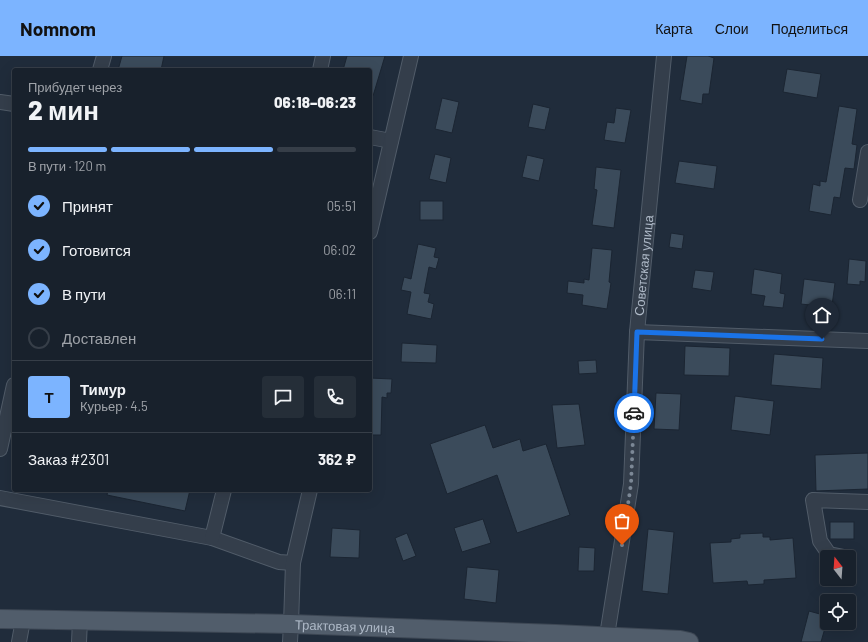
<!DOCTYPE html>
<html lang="ru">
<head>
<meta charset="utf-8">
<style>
  :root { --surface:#18212c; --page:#252e38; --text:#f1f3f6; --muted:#9fa3a9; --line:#363e48; --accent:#7cb4ff }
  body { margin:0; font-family:Barlow,sans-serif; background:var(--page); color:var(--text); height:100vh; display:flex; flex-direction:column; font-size:15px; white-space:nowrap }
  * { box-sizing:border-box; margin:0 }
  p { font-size:13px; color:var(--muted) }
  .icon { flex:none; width:22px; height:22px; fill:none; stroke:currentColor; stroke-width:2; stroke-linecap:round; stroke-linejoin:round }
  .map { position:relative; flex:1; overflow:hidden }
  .drawer { position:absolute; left:12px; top:12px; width:360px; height:424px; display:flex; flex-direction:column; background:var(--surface); border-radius:4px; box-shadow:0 4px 16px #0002,0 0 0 1px var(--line) }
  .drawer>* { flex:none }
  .needle { width:26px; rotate:343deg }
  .buttons { position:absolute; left:820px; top:494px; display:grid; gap:8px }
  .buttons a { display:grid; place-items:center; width:36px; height:36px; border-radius:4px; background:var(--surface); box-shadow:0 4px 16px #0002,0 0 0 1px var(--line); font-size:20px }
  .pin { position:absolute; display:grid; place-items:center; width:34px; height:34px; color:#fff; margin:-41px -17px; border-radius:50% 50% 50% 0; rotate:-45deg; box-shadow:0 0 4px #0007 }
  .pin .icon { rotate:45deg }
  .courier { position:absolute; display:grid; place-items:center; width:40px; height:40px; margin:-20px; border:3px solid #1a73e8; border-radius:50%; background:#fff; color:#222; box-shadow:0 1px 5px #0007 }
  .head em { font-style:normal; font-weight:800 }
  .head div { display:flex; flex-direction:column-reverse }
  .head { display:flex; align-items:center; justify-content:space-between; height:68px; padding:0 16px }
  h1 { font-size:26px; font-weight:800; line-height:30px }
  .bar { display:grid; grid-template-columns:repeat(4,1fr); gap:6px 4px; align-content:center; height:48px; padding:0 16px }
  .bar i { height:5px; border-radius:3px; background:var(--line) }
  .bar .on { background:var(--accent) }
  .bar p { grid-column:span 4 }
  .line { display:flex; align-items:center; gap:10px; padding:0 16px; border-top:1px solid var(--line) }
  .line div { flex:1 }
  .round { display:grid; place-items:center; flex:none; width:42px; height:42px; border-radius:4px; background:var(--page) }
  ol { padding:0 16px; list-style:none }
  li { display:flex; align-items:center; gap:12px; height:44px }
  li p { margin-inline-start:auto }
  li .icon { padding:4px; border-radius:50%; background:var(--accent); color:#111; stroke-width:4 }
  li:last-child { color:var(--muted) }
  li i { width:22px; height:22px; border:2px solid var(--line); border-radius:50% }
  header { display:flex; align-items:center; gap:24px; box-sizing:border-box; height:56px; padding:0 20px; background:var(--accent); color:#111 }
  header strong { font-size:19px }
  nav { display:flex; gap:22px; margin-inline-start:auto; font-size:14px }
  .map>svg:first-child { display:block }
  .building { fill:#3b4b5b; stroke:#1b2532 }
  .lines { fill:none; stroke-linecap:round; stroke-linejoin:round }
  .minor-casing { stroke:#515c69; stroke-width:16 }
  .major-casing { stroke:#3d4754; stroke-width:20 }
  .minor { stroke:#343e4b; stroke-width:14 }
  .major { stroke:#515d6b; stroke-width:18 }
  .done { stroke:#7c8896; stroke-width:4; stroke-dasharray:0 7.2 }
  .route { stroke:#1a73e8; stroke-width:5 }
  .labels { text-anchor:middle; stroke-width:4; stroke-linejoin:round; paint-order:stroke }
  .street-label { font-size:13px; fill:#aeb9c7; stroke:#192330 }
</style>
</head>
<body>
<header>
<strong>Nomnom</strong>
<nav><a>Карта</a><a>Слои</a><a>Поделиться</a></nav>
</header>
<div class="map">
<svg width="868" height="586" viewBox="0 0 868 586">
  <rect width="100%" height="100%" fill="#202c3b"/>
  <!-- building -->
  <g class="building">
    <polygon points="122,0 164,0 161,14 118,14"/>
    <polygon points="347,0 385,0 373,40 370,39 370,14 343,14"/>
    <polygon points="687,0 708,0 714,2 709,38 703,38 702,48 680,44"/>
    <polygon points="787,13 821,18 817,42 783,36"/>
    <polygon points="442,42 459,46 452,77 435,73"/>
    <polygon points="533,48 550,52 545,74 528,71"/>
    <polygon points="839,50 857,53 852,88 857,89 854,113 845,112 840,142 834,141 831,159 809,155 813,128 820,130 820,125 826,126"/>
    <polygon points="616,52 631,54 625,87 604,84 607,66 614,67"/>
    <polygon points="435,98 451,102 446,127 429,123"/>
    <polygon points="527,99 544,103 539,125 522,121"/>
    <polygon points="679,105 717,110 714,133 675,127"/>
    <polygon points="596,111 621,114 614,172 592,169 597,134 594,133"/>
    <rect x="420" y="145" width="23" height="19"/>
    <polygon points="671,177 684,179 682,193 669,191"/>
    <polygon points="418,188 436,192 434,201 439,202 436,213 429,211 424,237 430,238 428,246 434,248 431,263 407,258 411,236 401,234 404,221 411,223"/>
    <polygon points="592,192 612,194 609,226 611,227 607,253 582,249 583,239 567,237 568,225 584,227 584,223 589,224"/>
    <polygon points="849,203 866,205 865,226 860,225 860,229 847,228"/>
    <polygon points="754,213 782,218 780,237 785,238 783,252 763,250 765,240 751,238"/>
    <polygon points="695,214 714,216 711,235 692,232"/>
    <polygon points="804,223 835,227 831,257 819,255 819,250 801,248"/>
    <polygon points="402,287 437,289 436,307 401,306"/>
    <polygon points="685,290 730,292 729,320 684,319"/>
    <polygon points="774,298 823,302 821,333 771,329"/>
    <polygon points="596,304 597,317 579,318 578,305"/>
    <polygon points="370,322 392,323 391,337 387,337 387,342 382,341 381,379 370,379"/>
    <polygon points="656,337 681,338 679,374 654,373"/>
    <polygon points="735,340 774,345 770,379 731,374"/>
    <polygon points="579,348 585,389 557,392 552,349"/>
    <polygon points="485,369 493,392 520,383 523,395 546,388 570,459 517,477 497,419 447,438 430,388"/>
    <polygon points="868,397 868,433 816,435 815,399"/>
    <polygon points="108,434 190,434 185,455 107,439"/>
    <polygon points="483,463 491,487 462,496 454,472"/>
    <rect x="830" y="466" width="24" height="17"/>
    <polygon points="332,472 360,474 359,502 330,501"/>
    <polygon points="648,473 674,476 668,538 642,535"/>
    <polygon points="407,477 416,500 403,505 395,482"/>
    <polygon points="763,477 763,481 770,481 770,484 793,482 796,522 764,524 764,528 748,529 747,525 713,527 710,487 731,486 731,483 740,482 740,478"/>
    <polygon points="579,491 595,492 594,515 578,515"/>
    <polygon points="467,511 499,514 496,547 464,543"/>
    <polygon points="809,555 827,560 827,565 821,586 801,586"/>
  </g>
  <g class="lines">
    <defs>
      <g id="minor">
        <polyline points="100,14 104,0"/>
        <polyline points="320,14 323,0"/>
        <polyline points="0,46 14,48"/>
        <polyline points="370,81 391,85"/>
        <polyline points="860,144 868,96"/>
        <polyline points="370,176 411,0"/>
        <polyline points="637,276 868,285"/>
        <polyline points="0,393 14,329"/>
        <polyline points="0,442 212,482 279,506 293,507"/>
        <polyline points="212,482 224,434"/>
        <polyline points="844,501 829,498 820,485 813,444 868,446"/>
        <polyline points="19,586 23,564"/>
        <polyline points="79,586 80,564"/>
        <polyline points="290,586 291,568 293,507 310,434"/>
        <path id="s1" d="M606 586 631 428 637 276 664 0"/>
      </g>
      <g id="major">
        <path id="s2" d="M0 563 291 568 556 578 680 584 689 586"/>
      </g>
    </defs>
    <!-- minor casing -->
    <use href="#minor" class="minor-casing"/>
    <!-- major casing -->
    <use href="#major" class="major-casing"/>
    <!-- minor -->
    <use href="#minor" class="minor"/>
    <!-- major -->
    <use href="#major" class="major"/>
  </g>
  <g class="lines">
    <!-- done -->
    <polyline class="done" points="622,489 631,428 634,357"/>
    <!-- route -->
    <polyline class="route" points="634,357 637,276 822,283"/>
  </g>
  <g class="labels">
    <!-- street labels -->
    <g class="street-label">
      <text dy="5" stroke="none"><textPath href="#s1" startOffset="379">Советская улица</textPath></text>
      <text dy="5" stroke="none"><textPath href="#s2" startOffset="345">Трактовая улица</textPath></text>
    </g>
  </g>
</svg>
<div class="buttons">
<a><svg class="needle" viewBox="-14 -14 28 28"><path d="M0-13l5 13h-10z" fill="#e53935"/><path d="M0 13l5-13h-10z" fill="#9fa3a9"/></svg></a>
<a><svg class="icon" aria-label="locate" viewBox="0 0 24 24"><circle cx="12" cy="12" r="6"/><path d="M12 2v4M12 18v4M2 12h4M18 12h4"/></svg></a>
</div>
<div class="pin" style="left:622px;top:489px;background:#ea580c"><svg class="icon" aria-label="bag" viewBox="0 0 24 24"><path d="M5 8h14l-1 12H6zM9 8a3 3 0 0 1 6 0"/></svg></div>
<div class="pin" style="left:822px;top:283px;background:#1f2937"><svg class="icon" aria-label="home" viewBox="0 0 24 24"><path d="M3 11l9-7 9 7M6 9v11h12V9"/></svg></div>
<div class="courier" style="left:634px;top:357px"><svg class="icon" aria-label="car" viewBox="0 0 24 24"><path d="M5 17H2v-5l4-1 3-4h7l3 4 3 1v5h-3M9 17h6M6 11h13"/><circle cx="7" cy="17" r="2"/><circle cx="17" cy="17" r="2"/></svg></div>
<section class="drawer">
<div class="head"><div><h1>2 мин</h1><p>Прибудет через</p></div><em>06:18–06:23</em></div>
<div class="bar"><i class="on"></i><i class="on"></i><i class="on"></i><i></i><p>В пути · 120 m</p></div>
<ol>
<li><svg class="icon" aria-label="check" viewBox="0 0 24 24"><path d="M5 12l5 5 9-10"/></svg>Принят<p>05:51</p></li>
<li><svg class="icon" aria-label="check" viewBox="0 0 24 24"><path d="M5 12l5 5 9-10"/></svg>Готовится<p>06:02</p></li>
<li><svg class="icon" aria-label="check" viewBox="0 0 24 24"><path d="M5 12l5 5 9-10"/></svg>В пути<p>06:11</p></li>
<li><i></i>Доставлен</li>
</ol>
<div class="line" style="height:72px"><b class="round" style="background:var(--accent);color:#111">Т</b><div><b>Тимур</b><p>Курьер · 4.5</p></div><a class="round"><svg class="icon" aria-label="chat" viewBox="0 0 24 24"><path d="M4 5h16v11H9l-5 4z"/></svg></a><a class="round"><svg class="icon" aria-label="phone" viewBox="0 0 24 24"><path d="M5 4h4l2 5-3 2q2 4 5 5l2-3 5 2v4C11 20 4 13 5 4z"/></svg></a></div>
<div class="line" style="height:52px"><div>Заказ #2301</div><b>362 ₽</b></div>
</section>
</div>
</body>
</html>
